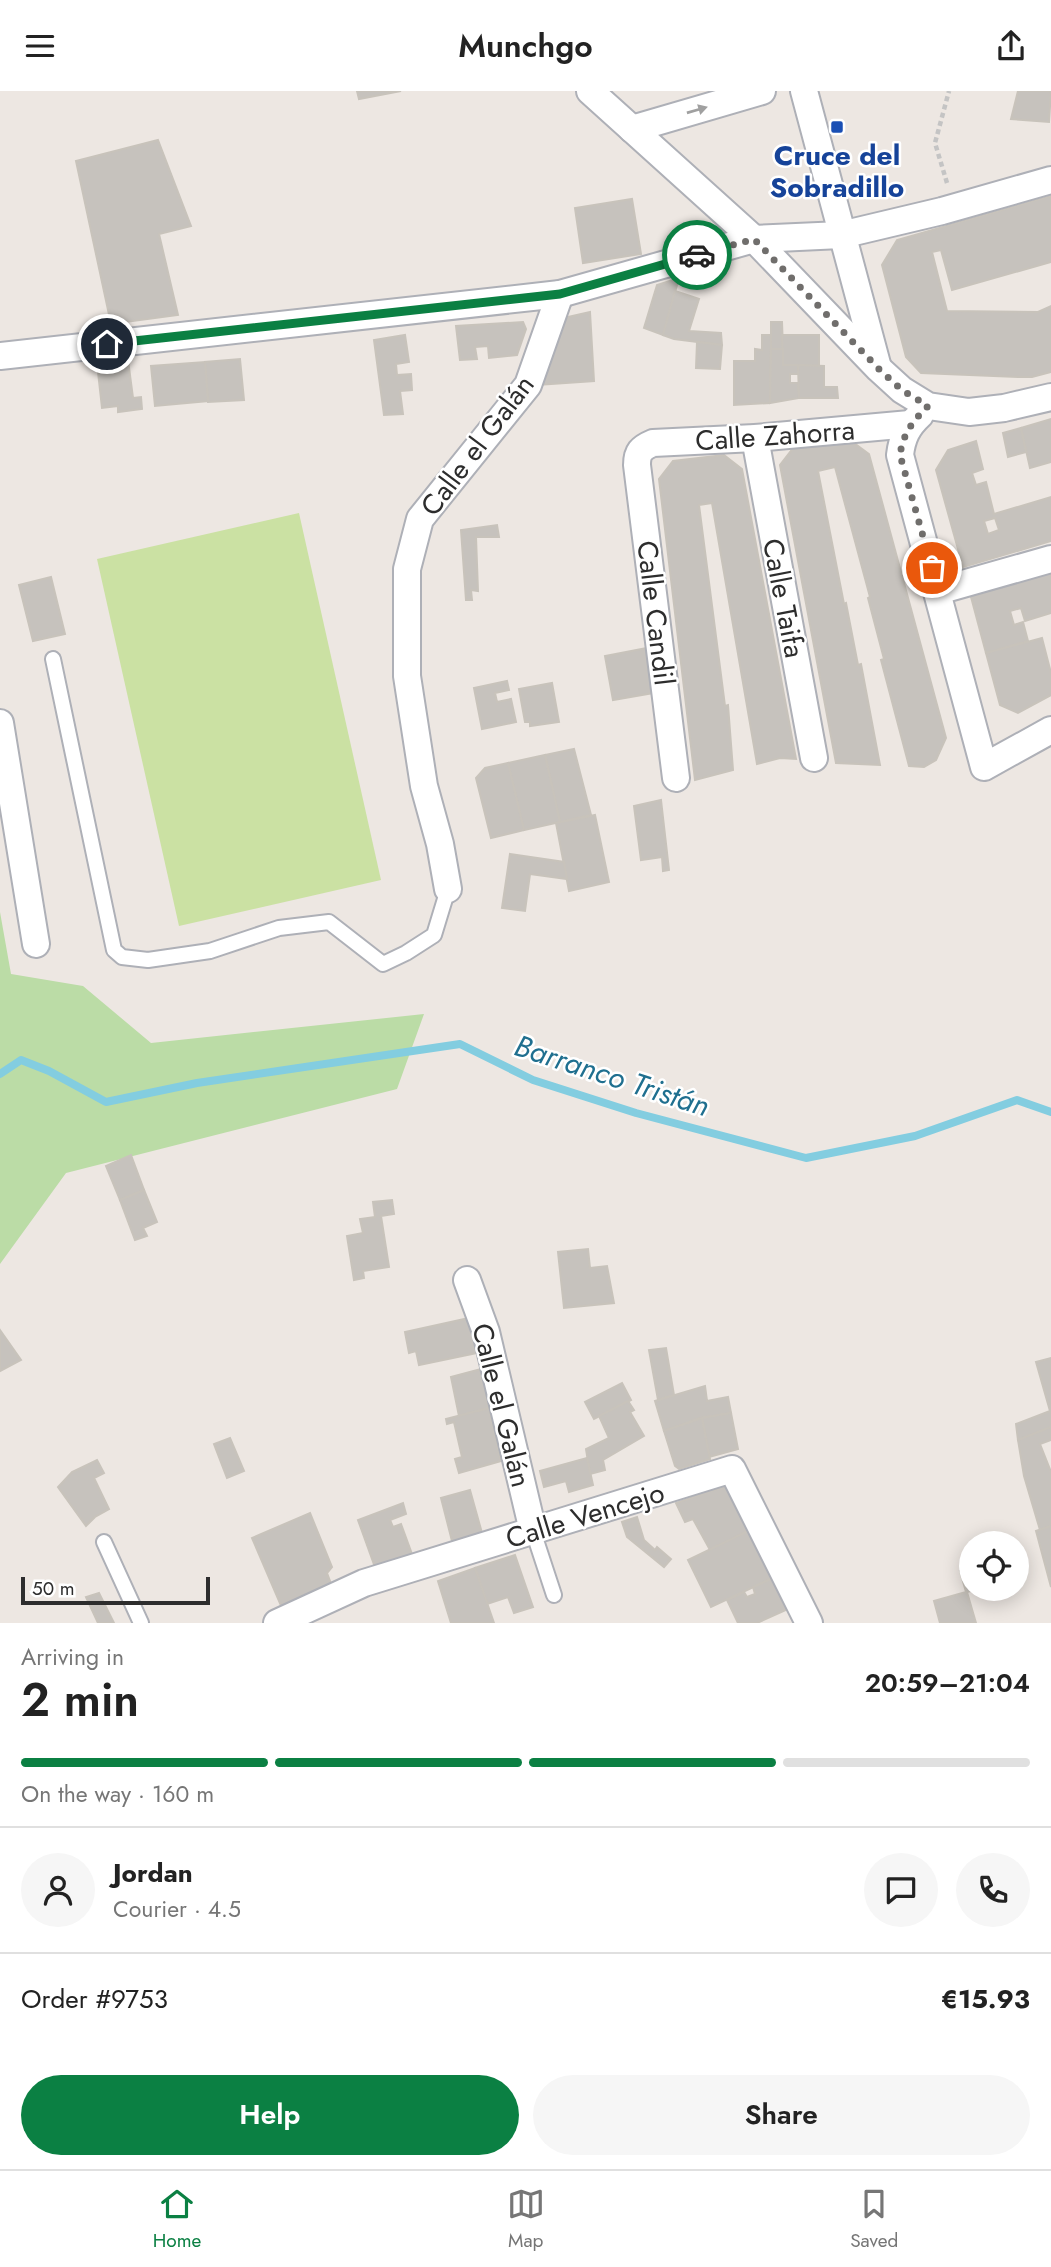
<!DOCTYPE html>
<html lang="en">
<head>
<meta charset="utf-8">
<style>
  :root { --surface:#fff; --page:#f6f6f6; --text:#222; --muted:#767676; --line:#e0e0e0; --accent:#0b8043 }
  body { margin:0; font-family:Jost,sans-serif; background:var(--page); color:var(--text); height:100vh; display:flex; flex-direction:column; font-size:26px; white-space:nowrap }
  * { box-sizing:border-box; margin:0 }
  p { font-size:23px; color:var(--muted) }
  .icon { flex:none; width:38px; height:38px; fill:none; stroke:currentColor; stroke-width:2; stroke-linecap:round; stroke-linejoin:round }
  .map { position:relative; height:1532px; overflow:hidden }
  .side { display:flex; flex-direction:column; background:var(--surface); flex:1 }
  .side>* { flex:none }
  .tools { position:absolute; left:959px; top:1440px; display:grid; gap:14px }
  .tools a { display:grid; place-items:center; width:70px; height:70px; border-radius:50%; background:var(--surface); box-shadow:0 4px 18px #0003; font-size:35px }
  .scale { position:absolute; left:21px; bottom:18px; width:189px; box-sizing:border-box; padding-left:7px; border:4px solid #2d2d2d; border-top:0; font-size:19px; line-height:24px; white-space:nowrap; color:#2d2d2d; -webkit-text-stroke:5px #fff; paint-order:stroke }
  .pin { position:absolute; display:grid; place-items:center; width:60px; height:60px; color:#fff; margin:-30px; border:4px solid #fff; border-radius:50%; box-shadow:0 2px 7px #0007 }
  .courier { position:absolute; display:grid; place-items:center; width:70px; height:70px; margin:-35px; border:5px solid #0b8043; border-radius:50%; background:#fff; color:#222; box-shadow:0 2px 9px #0007 }
  .headline em { font-style:normal; font-weight:600 }
  .headline div { display:flex; flex-direction:column-reverse }
  .headline { display:flex; align-items:center; justify-content:space-between; height:119px; padding:0 21px }
  h1 { font-size:46px; font-weight:600; line-height:52px }
  .bar { display:grid; grid-template-columns:repeat(4,1fr); gap:10px 7px; align-content:center; height:84px; padding:0 21px }
  .bar i { height:9px; border-radius:5px; background:var(--line) }
  .bar .active { background:var(--accent) }
  .bar p { grid-column:span 4 }
  .line { display:flex; align-items:center; gap:18px; padding:0 21px; border-top:2px solid var(--line) }
  .line div { flex:1 }
  .round { display:grid; place-items:center; flex:none; width:74px; height:74px; border-radius:37px; background:var(--page) }
  .action { display:flex; gap:14px; margin-top:auto; padding:14px 21px }
  .action a { flex:1; height:80px; border-radius:42px; background:var(--accent); color:#fff; font-size:28px; font-weight:600; line-height:80px; text-align:center }
  .action a+a { background:var(--page); color:var(--text) }
  header { display:flex; justify-content:space-between; align-items:center; height:91px; padding:0 21px; background:var(--surface); font-size:32px; font-weight:600 }
  .tab-bar { display:flex; justify-content:space-around; align-items:center; height:98px; border-top:2px solid var(--line); background:var(--surface); font-size:19px; color:var(--muted) }
  .tab-bar a { display:grid; justify-items:center; gap:4px }
  .tab-bar .active { color:var(--accent) }
  .map>svg:first-child { display:block }
  .green { fill:#bbdca6 }
  .pitch { fill:#cbe1a3 }
  .lines { fill:none; stroke-linecap:round; stroke-linejoin:round }
  .stream { stroke:#83cde0; stroke-width:8 }
  .building { fill:#c6c2bd; stroke:#c8c3bb; stroke-width:2; fill-rule:evenodd }
  .lane-casing { stroke:#aeb0b7; stroke-width:18 }
  .street-casing { stroke:#aeb0b7; stroke-width:30 }
  .path { stroke:#c4c4c4; stroke-width:4.5; stroke-dasharray:5 3.5; stroke-linecap:butt }
  .lane { stroke:#fff; stroke-width:14 }
  .street { stroke:#fff; stroke-width:26 }
  .oneway { fill:#a0a0a0 }
  .done { stroke:#706e6c; stroke-width:7; stroke-dasharray:0 12.6 }
  .route { stroke:#0b8043; stroke-width:9 }
  .transit-dot { fill:#1a4fb4; stroke:#fff; stroke-width:2.5 }
  .labels { text-anchor:middle; stroke-width:5; stroke-linejoin:round; paint-order:stroke }
  .transit-label { font-size:28px; font-weight:bold; fill:#164399; stroke:#fff }
  .street-label { font-size:28px; fill:#2d2d2d; stroke:#fff }
  .water-label { font-size:30px; font-style:italic; fill:#1f6f8f; stroke:#fff }
</style>
</head>
<body>
<header><svg class="icon" aria-label="menu" viewBox="0 0 24 24"><path d="M4 6h16M4 12h16M4 18h16"/></svg>Munchgo<svg class="icon" aria-label="share" viewBox="0 0 24 24"><path d="M12 15V3M7 8l5-5 5 5M5 13v7h14v-7"/></svg></header>
<div class="map">
<svg width="1051" height="1532" viewBox="0 0 1051 1532">
  <rect width="100%" height="100%" fill="#ede7e2"/>
  <!-- green -->
  <polygon class="green" points="0,821 11,883 83,895 151,952 424,923 397,998 66,1082 0,1173"/>
  <!-- pitch -->
  <polygon class="pitch" points="299,422 381,789 179,835 97,468"/>
  <g class="lines">
    <!-- stream -->
    <polyline class="stream" points="0,983 21,969 49,980 106,1011 197,992 460,953 533,989 636,1022 806,1067 915,1045 1017,1009 1051,1021"/>
  </g>
  <!-- building -->
  <g class="building">
    <polygon points="357,0 401,0 359,8"/>
    <polygon points="1018,0 1051,0 1049,31 1011,28"/>
    <polygon points="158,49 191,135 159,143 178,224 111,233 76,70"/>
    <polygon points="1051,105 1051,171 952,199 941,159 932,161 947,220 1038,221 1051,215 1051,281 1032,286 1019,286 921,282 906,266 882,174 897,149"/>
    <polygon points="632,108 641,163 583,172 575,117"/>
    <polygon points="679,187 663,244 644,237 657,194"/>
    <polygon points="675,200 699,208 689,240 721,242 722,254 674,248 663,244"/>
    <polygon points="590,221 594,290 538,294 563,227"/>
    <polygon points="523,231 526,238 517,264 489,267 488,255 475,256 477,268 460,269 456,235"/>
    <polygon points="771,231 782,231 783,258 771,258"/>
    <polygon points="405,244 409,271 396,273 397,284 411,283 412,299 400,300 403,323 384,324 374,249"/>
    <polygon points="762,244 771,244 770,312 734,314 734,270 755,270 755,258 762,259"/>
    <polygon points="782,244 819,244 819,275 783,274"/>
    <polygon points="697,251 722,254 720,278 696,277"/>
    <polygon points="771,258 783,258 783,274 798,274 798,283 790,283 790,292 798,292 799,307 770,312"/>
    <polygon points="240,268 244,309 208,311 205,271"/>
    <polygon points="128,269 133,307 141,306 142,318 118,321 118,315 102,317 97,272"/>
    <polygon points="205,271 208,310 155,315 151,275"/>
    <polygon points="798,274 824,275 824,296 837,296 838,307 799,307"/>
    <polygon points="1051,328 1051,371 1030,377 1021,337"/>
    <polygon points="1021,337 1026,361 1008,366 1003,342"/>
    <polygon points="850,349 869,363 946,647 936,669 924,676 909,675 881,569 884,568 868,507 870,506 835,376 818,380 844,513 846,512 858,574 861,573 880,674 836,672 780,374 794,356"/>
    <path d="M976 350 983 378 972 382 976 394 986 391 994 423 1051 406V450L963 476 936 379 948 359ZM995 427 999 439 988 443 984 430Z"/>
    <polygon points="724,364 742,378 796,668 780,667 757,673 712,412 699,414 725,615 728,614 733,679 695,689 659,388 673,370"/>
    <polygon points="497,434 499,446 476,446 478,500 471,499 472,509 466,509 461,439"/>
    <polygon points="1051,481 1051,522 1025,530 1021,517 1010,520 1014,534 1023,531 1028,550 986,562 971,506"/>
    <polygon points="51,486 65,543 33,550 19,494"/>
    <polygon points="1042,547 1051,582 1051,604 1018,622 1000,614 986,562"/>
    <polygon points="647,557 654,602 613,609 605,565"/>
    <polygon points="507,590 509,599 495,602 497,611 511,608 516,631 482,638 474,597"/>
    <polygon points="552,592 559,631 530,635 530,631 525,631 519,598"/>
    <polygon points="574,658 591,724 560,731 545,664"/>
    <polygon points="545,664 560,731 524,739 508,672"/>
    <polygon points="508,672 524,739 491,747 476,687 485,677"/>
    <polygon points="661,709 669,779 663,780 662,766 641,769 634,715"/>
    <polygon points="595,724 609,791 569,800 556,732"/>
    <polygon points="510,763 564,771 567,788 530,783 525,820 502,817"/>
    <polygon points="131,1064 144,1099 120,1109 106,1075"/>
    <polygon points="144,1099 157,1131 143,1137 147,1145 135,1149 120,1109"/>
    <polygon points="392,1109 394,1123 381,1125 389,1176 363,1180 364,1187 354,1189 347,1145 363,1142 360,1128 375,1126 373,1111"/>
    <polygon points="588,1158 590,1177 607,1175 614,1212 564,1217 558,1161"/>
    <polygon points="469,1227 477,1262 419,1274 416,1260 409,1262 405,1241"/>
    <polygon points="0,1239 21,1269 0,1280"/>
    <polygon points="666,1257 674,1304 658,1309 649,1259"/>
    <polygon points="1051,1267 1051,1336 1018,1349 1016,1333 1050,1320 1036,1271"/>
    <polygon points="481,1278 489,1317 459,1325 451,1286"/>
    <polygon points="622,1292 631,1309 594,1328 585,1311"/>
    <polygon points="705,1295 707,1310 728,1306 731,1322 700,1327 664,1340 655,1310"/>
    <polygon points="628,1310 634,1319 630,1321 644,1345 603,1369 605,1379 590,1383 586,1358 609,1347 599,1325"/>
    <polygon points="489,1317 501,1370 459,1382 455,1368 462,1366 454,1331 447,1333 446,1328"/>
    <polygon points="731,1322 738,1358 709,1366 702,1327"/>
    <polygon points="702,1327 710,1368 679,1378 675,1375 664,1340"/>
    <polygon points="1051,1336 1051,1349 1040,1353 1051,1381 1051,1435 1040,1439 1024,1385 1018,1349"/>
    <polygon points="230,1347 244,1380 227,1387 214,1353"/>
    <polygon points="587,1367 593,1394 569,1401 566,1390 544,1396 540,1380"/>
    <polygon points="97,1369 104,1382 94,1387 109,1418 95,1426 86,1435 58,1396 72,1381"/>
    <polygon points="725,1395 731,1398 750,1439 710,1459 693,1428 685,1431 676,1412"/>
    <polygon points="470,1399 482,1442 452,1450 441,1407"/>
    <polygon points="403,1412 406,1423 390,1429 393,1436 401,1433 413,1466 376,1479 358,1429"/>
    <polygon points="310,1422 332,1476 327,1482 333,1498 282,1517 252,1447"/>
    <polygon points="637,1426 644,1449 655,1459 657,1456 671,1468 664,1476 627,1446 622,1431"/>
    <polygon points="1051,1435 1051,1496 1036,1440"/>
    <polygon points="750,1439 773,1487 711,1516 688,1469"/>
    <polygon points="515,1464 533,1516 514,1522 508,1506 487,1513 475,1477"/>
    <polygon points="475,1477 494,1532 451,1532 438,1490"/>
    <polygon points="971,1477 971,1498 978,1498 967,1501 976,1532 940,1532 934,1510 966,1501 960,1480"/>
    <polygon points="773,1487 788,1518 757,1532 738,1532 727,1509 744,1501 747,1506 755,1503 753,1496"/>
    <polygon points="99,1502 114,1532 98,1532 86,1506"/>
  </g>
  <g class="lines">
    <defs>
      <g id="lane">
        <polyline points="53,568 114,859 122,866 148,869 210,860 279,837 329,831 383,873 406,862 434,844 448,798"/>
        <polyline points="533,1440 554,1504"/>
        <polyline points="104,1451 141,1532"/>
      </g>
      <g id="street">
        <polyline points="590,0 754,148 879,278 902,299 928,315 969,321 1004,317 1051,306"/>
        <polyline points="804,0 877,273"/>
        <polyline points="632,38 762,0"/>
        <polyline points="0,265 560,203 754,148 841,144 942,120 1051,89"/>
        <path d="M920 324C907 336 902 347 900 364L984 676 1051 639"/>
        <polyline points="755,347 814,667"/>
        <polyline points="938,500 1051,468"/>
        <polyline points="0,632 36,853"/>
        <path d="M676 687 637 374C637 361 641 357 653 352L755 347 910 333"/>
        <polyline points="448,798 440,753 424,695 407,585 407,478 420,428 528,294 560,203"/>
        <polyline points="467,1189 486,1241 533,1440"/>
        <polyline points="277,1532 364,1492 732,1378 809,1532"/>
      </g>
    </defs>
    <!-- lane casing -->
    <use href="#lane" class="lane-casing"/>
    <!-- street casing -->
    <use href="#street" class="street-casing"/>
    <!-- path -->
    <polyline class="path" points="947,92 935,52 949,0"/>
    <!-- lane -->
    <use href="#lane" class="lane"/>
    <!-- street -->
    <use href="#street" class="street"/>
  </g>
  <!-- one-way arrows -->
  <defs><path id="oneway-solid" d="M-6-.8H1V-3.2L6.5 0L1 3.2V.8H-6Z" transform="scale(1.75)"/></defs>
  <use class="oneway" href="#oneway-solid" transform="translate(697 19) rotate(-16)"/>
  <g class="lines">
    <!-- done -->
    <path class="done" d="M697 164 754 148 879 278 902 299 928 315C913 330 903 342 900 364L932 477"/>
    <!-- route -->
    <polyline class="route" points="107,253 560,203 697,164"/>
  </g>
  <!-- markers -->
  <rect class="transit-dot" x="830" y="29" width="14" height="14" rx="3.5"/>
  <g class="labels">
    <!-- transit labels -->
    <g class="transit-label">
      <text x="837" y="74">Cruce del<tspan x="837" dy="32">Sobradillo</tspan></text>
    </g>
    <!-- street labels -->
    <g class="street-label">
      <text transform="translate(775 344) rotate(-4)" y="10">Calle Zahorra</text>
      <text transform="translate(477 354) rotate(-53)" y="10">Calle el Galán</text>
      <text transform="translate(784 507) rotate(79)" y="10">Calle Taifa</text>
      <text transform="translate(656 522) rotate(83)" y="10">Calle Candil</text>
      <text transform="translate(502 1314) rotate(76)" y="10">Calle el Galán</text>
      <text transform="translate(585 1424) rotate(-17)" y="10">Calle Vencejo</text>
    </g>
    <!-- water labels -->
    <g class="water-label">
      <text transform="translate(612 985) rotate(18)" y="10">Barranco Tristán</text>
    </g>
  </g>
</svg>
<div class="tools">
<a><svg class="icon" aria-label="locate" viewBox="0 0 24 24"><circle cx="12" cy="12" r="6"/><path d="M12 2v4M12 18v4M2 12h4M18 12h4"/></svg></a>
</div>
<div class="scale">50 m</div>
<div class="pin" style="left:932px;top:477px;background:#ea580c"><svg class="icon" aria-label="bag" viewBox="0 0 24 24"><path d="M5 8h14l-1 12H6zM9 8a3 3 0 0 1 6 0"/></svg></div>
<div class="pin" style="left:107px;top:253px;background:#1f2937"><svg class="icon" aria-label="home" viewBox="0 0 24 24"><path d="M3 11l9-7 9 7M6 9v11h12V9"/></svg></div>
<div class="courier" style="left:697px;top:164px"><svg class="icon" aria-label="car" viewBox="0 0 24 24"><path d="M5 17H2v-5l4-1 3-4h7l3 4 3 1v5h-3M9 17h6M6 11h13"/><circle cx="7" cy="17" r="2"/><circle cx="17" cy="17" r="2"/></svg></div>
</div>
<section class="side">
<div class="headline"><div><h1>2 min</h1><p>Arriving in</p></div><em>20:59–21:04</em></div>
<div class="bar"><i class="active"></i><i class="active"></i><i class="active"></i><i></i><p>On the way · 160 m</p></div>
<div class="line" style="height:126px"><a class="round"><svg class="icon" aria-label="person" viewBox="0 0 24 24"><circle cx="12" cy="8" r="4"/><path d="M4 21q1-7 8-7t8 7"/></svg></a><div><b>Jordan</b><p>Courier · 4.5</p></div><a class="round"><svg class="icon" aria-label="chat" viewBox="0 0 24 24"><path d="M4 5h16v11H9l-5 4z"/></svg></a><a class="round"><svg class="icon" aria-label="phone" viewBox="0 0 24 24"><path d="M5 4h4l2 5-3 2q2 4 5 5l2-3 5 2v4C11 20 4 13 5 4z"/></svg></a></div>
<div class="line" style="height:91px"><div>Order #9753</div><b>€15.93</b></div>
<div class="action"><a>Help</a><a>Share</a></div>
</section>
<nav class="tab-bar">
<a class="active"><svg class="icon" aria-label="home" viewBox="0 0 24 24"><path d="M3 11l9-7 9 7M6 9v11h12V9"/></svg>Home</a>
<a><svg class="icon" aria-label="map" viewBox="0 0 24 24"><path d="M3 6l6-2 6 2 6-2v14l-6 2-6-2-6 2zM9 4v14M15 6v14"/></svg>Map</a>
<a><svg class="icon" aria-label="saved" viewBox="0 0 24 24"><path d="M7 4h10v16l-5-4-5 4z"/></svg>Saved</a>
</nav>
</body>
</html>
